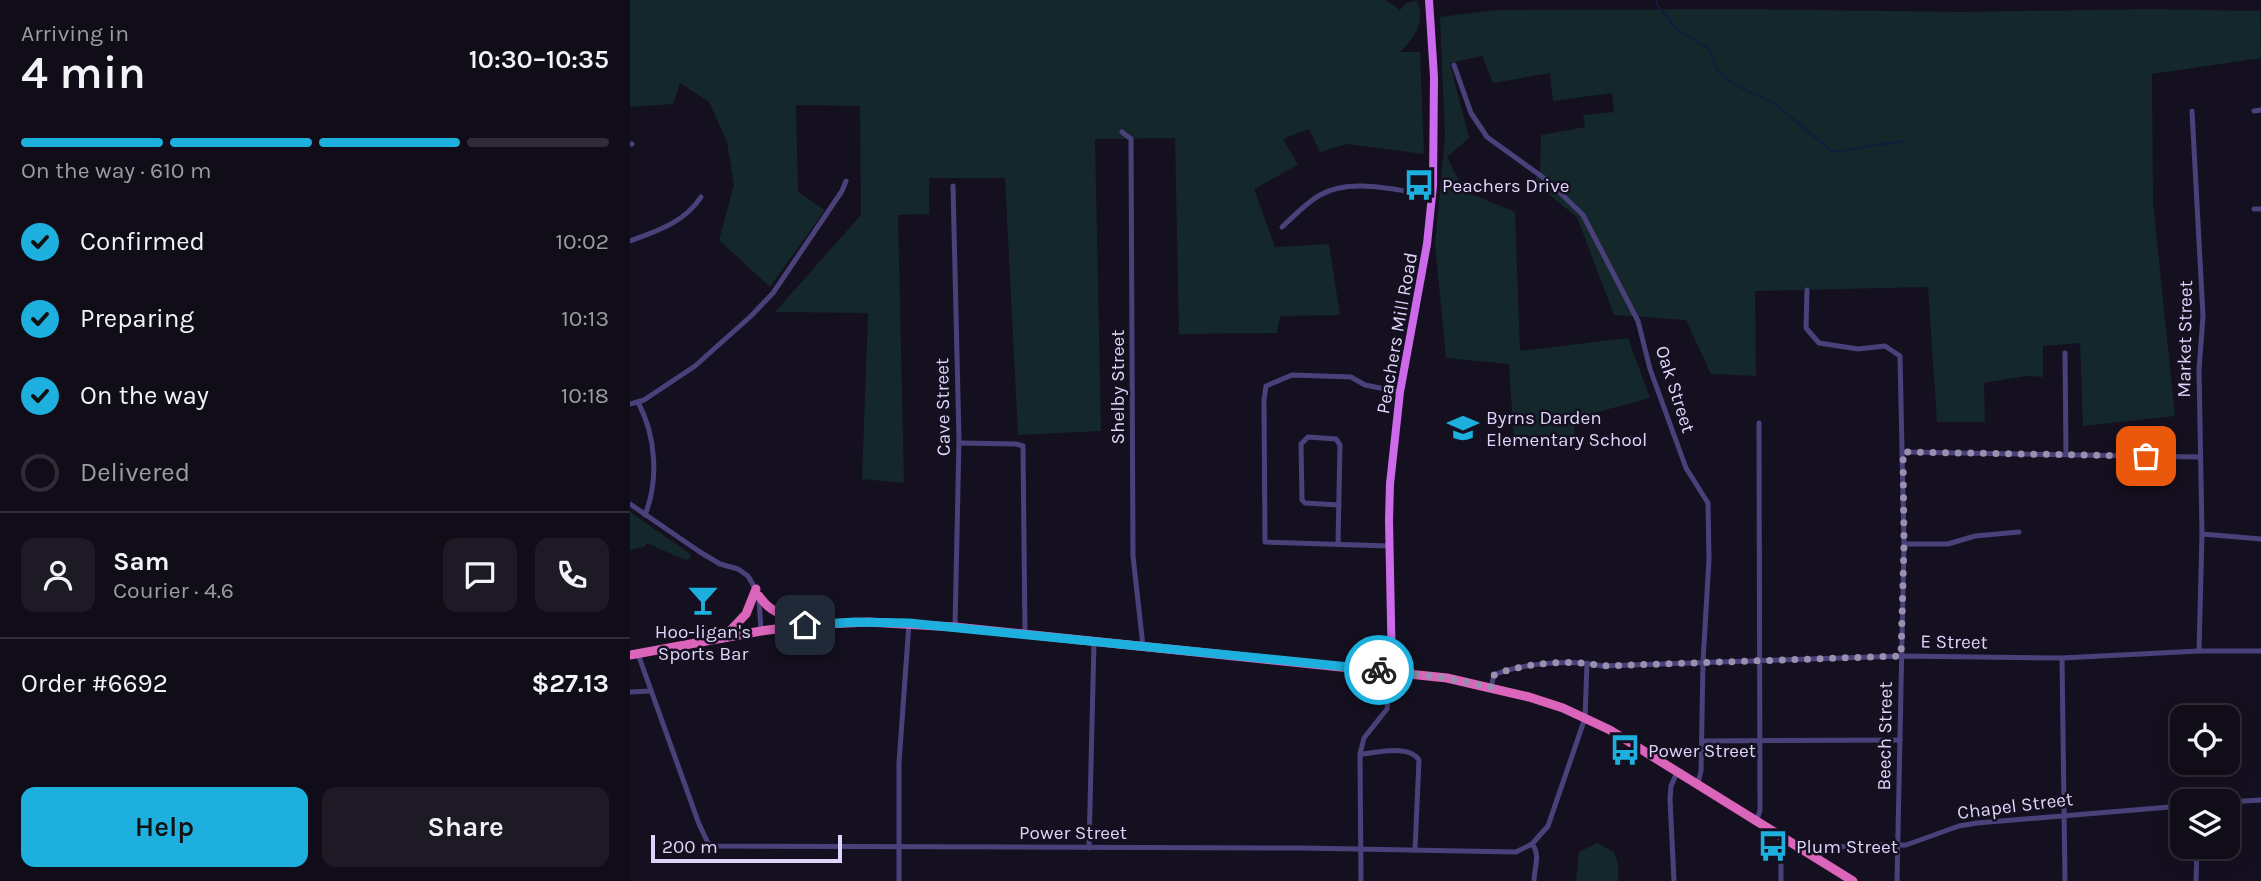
<!DOCTYPE html>
<html lang="en">
<head>
<meta charset="utf-8">
<style>
  :root { --surface:#100c18; --page:#1e1a25; --text:#f1f3f6; --muted:#9c9ba2; --line:#302c37; --accent:#1dafde }
  body { margin:0; font-family:Karla,sans-serif; background:var(--page); color:var(--text); height:100vh; display:flex; flex-direction:column; font-size:26px; white-space:nowrap }
  * { box-sizing:border-box; margin:0 }
  p { font-size:23px; color:var(--muted) }
  .icon { flex:none; width:38px; height:38px; fill:none; stroke:currentColor; stroke-width:2; stroke-linecap:round; stroke-linejoin:round }
  .map { position:relative; flex:1; overflow:hidden }
  .drawer { display:flex; flex-direction:column; background:var(--surface); width:630px }
  .drawer>* { flex:none }
  .fabs { position:absolute; left:1540px; top:705px; display:grid; gap:14px }
  .fabs a { display:grid; place-items:center; width:70px; height:70px; border-radius:14px; background:var(--surface); box-shadow:0 4px 18px #0003,0 0 0 2px var(--line); font-size:35px }
  .scale { position:absolute; left:21px; bottom:18px; width:191px; box-sizing:border-box; padding-left:7px; border:4px solid #ded5fa; border-top:0; font-size:19px; line-height:24px; white-space:nowrap; color:#ded5fa; -webkit-text-stroke:5px #151020; paint-order:stroke }
  .pin { position:absolute; display:grid; place-items:center; width:60px; height:60px; color:#fff; margin:-30px; border-radius:14px; box-shadow:0 4px 10px #0006 }
  .courier { position:absolute; display:grid; place-items:center; width:70px; height:70px; margin:-35px; border:5px solid #1dafde; border-radius:50%; background:#fff; color:#222; box-shadow:0 2px 9px #0007 }
  .summary em { font-style:normal; font-weight:600 }
  .summary div { display:flex; flex-direction:column-reverse }
  .summary { display:flex; align-items:center; justify-content:space-between; height:119px; padding:0 21px }
  h1 { font-size:46px; font-weight:600; line-height:52px }
  .bar { display:grid; grid-template-columns:repeat(4,1fr); gap:10px 7px; align-content:center; height:84px; padding:0 21px }
  .bar i { height:9px; border-radius:5px; background:var(--line) }
  .bar .current { background:var(--accent) }
  .bar p { grid-column:span 4 }
  .line { display:flex; align-items:center; gap:18px; padding:0 21px; border-top:2px solid var(--line) }
  .line div { flex:1 }
  .round { display:grid; place-items:center; flex:none; width:74px; height:74px; border-radius:14px; background:var(--page) }
  ol { padding:0 21px; list-style:none }
  li { display:flex; align-items:center; gap:21px; height:77px }
  li p { margin-inline-start:auto }
  li .icon { padding:7px; border-radius:50%; background:var(--accent); color:#111; stroke-width:4 }
  li:last-child { color:var(--muted) }
  li i { width:38px; height:38px; border:4px solid var(--line); border-radius:50% }
  .cta { display:flex; gap:14px; margin-top:auto; padding:14px 21px }
  .cta a { flex:1; height:80px; border-radius:14px; background:var(--accent); color:#111; font-size:28px; font-weight:600; line-height:80px; text-align:center }
  .cta a+a { background:var(--page); color:var(--text) }
  main { display:flex; flex:1; min-height:0 }
  .map>svg:first-child { display:block }
  .green { fill:#14272a }
  .lines { fill:none; stroke-linecap:round; stroke-linejoin:round }
  .stream { stroke:#121c3e; stroke-width:2 }
  .minor { stroke:#4b417a; stroke-width:5 }
  .primary { stroke:#cd6aeb; stroke-width:8 }
  .trunk { stroke:#dc65bc; stroke-width:9 }
  .done { stroke:#9890ae; stroke-width:7; stroke-dasharray:0 12.6 }
  .route { stroke:#1dafde; stroke-width:9 }
  .labels { text-anchor:middle; stroke-width:5; stroke-linejoin:round; paint-order:stroke }
  .poi-label { font-size:19px; fill:#ded5fa; stroke:#151020; text-anchor:start }
  .street-label { font-size:19px; fill:#ded5fa; stroke:#151020 }
</style>
</head>
<body>
<main>
<section class="drawer">
<div class="summary"><div><h1>4 min</h1><p>Arriving in</p></div><em>10:30–10:35</em></div>
<div class="bar"><i class="current"></i><i class="current"></i><i class="current"></i><i></i><p>On the way · 610 m</p></div>
<ol>
<li><svg class="icon" aria-label="check" viewBox="0 0 24 24"><path d="M5 12l5 5 9-10"/></svg>Confirmed<p>10:02</p></li>
<li><svg class="icon" aria-label="check" viewBox="0 0 24 24"><path d="M5 12l5 5 9-10"/></svg>Preparing<p>10:13</p></li>
<li><svg class="icon" aria-label="check" viewBox="0 0 24 24"><path d="M5 12l5 5 9-10"/></svg>On the way<p>10:18</p></li>
<li><i></i>Delivered</li>
</ol>
<div class="line" style="height:126px"><a class="round"><svg class="icon" aria-label="person" viewBox="0 0 24 24"><circle cx="12" cy="8" r="4"/><path d="M4 21q1-7 8-7t8 7"/></svg></a><div><b>Sam</b><p>Courier · 4.6</p></div><a class="round"><svg class="icon" aria-label="chat" viewBox="0 0 24 24"><path d="M4 5h16v11H9l-5 4z"/></svg></a><a class="round"><svg class="icon" aria-label="phone" viewBox="0 0 24 24"><path d="M5 4h4l2 5-3 2q2 4 5 5l2-3 5 2v4C11 20 4 13 5 4z"/></svg></a></div>
<div class="line" style="height:91px"><div>Order #6692</div><b>$27.13</b></div>
<div class="cta"><a>Help</a><a>Share</a></div>
</section>
<div class="map">
<svg width="1631" height="881" viewBox="0 0 1631 881">
  <rect width="100%" height="100%" fill="#151020"/>
  <!-- green -->
  <g class="green">
    <path d="M0 0H756L770 10 776 3 787 1C796 22 785 37 770 52H790L794 154 717 144 690 152 679 129 653 139 668 165 624 189 645 247 699 244 710 315 650 316 647 333 549 334 545 138 465 139 471 431 388 435 375 178H299V214L268 215 274 483 232 479 238 313 145 312 231 215 230 106 166 105 168 192 195 210 140 287 89 240 104 185 97 142 79 102 50 83 43 104 0 107Z"/>
    <polygon points="1109,9 1332,12 1520,9 1630,11 1631,58 1522,74 1523,203 1545,416 1453,426 1450,343 1413,346 1413,377 1396,376 1354,383 1355,422 1307,422 1298,287 1125,291 1126,376 1081,374 1056,320 984,315 947,217 903,182 910,171 911,135 955,127 953,115 984,112 982,93 923,101 920,73 863,83 852,56 820,63 839,138 817,157 834,191 885,212 890,351 998,338 1020,398 945,418 944,443 884,441 879,364 816,358 805,244 815,136 810,17 866,10"/>
    <polygon points="0,512 56,551 61,555 60,558 56,560 16,543 16,546 0,550"/>
    <polygon points="967,843 984,852 988,864 988,881 946,881 949,852"/>
  </g>
  <g class="lines">
    <!-- stream -->
    <polyline class="stream" points="1026,0 1027,5 1049,31 1078,48 1089,73 1107,86 1145,104 1203,152 1272,141"/>
    <!-- minor -->
    <g class="minor">
      <polyline points="824,65 841,113 857,137 918,181 953,215 1008,321 1020,369 1056,468 1078,503 1079,559 1073,662 1071,771 1068,783"/>
      <polyline points="1562,111 1573,316 1569,370 1572,534 1569,651"/>
      <polyline points="1624,111 1631,110"/>
      <polyline points="492,132 501,139 503,556 513,646"/>
      <polyline points="0,144 2,144"/>
      <polyline points="323,186 329,440 325,627"/>
      <polyline points="1624,209 1631,209"/>
      <path d="M652 227C664 216 676 203 690 195 722 177 767 191 802 195"/>
      <path d="M0 241C27 231 55 222 71 197"/>
      <polyline points="1177,290 1176,328 1189,343 1228,349 1255,346 1270,356 1274,544 1267,881"/>
      <polyline points="1435,353 1436,454"/>
      <path d="M8 402C26 436 29 480 15 515"/>
      <polyline points="0,404 14,400 65,366 121,316 143,293 212,191 216,181"/>
      <polyline points="329,443 386,444 393,446 395,634"/>
      <polyline points="1273,452 1570,457"/>
      <polyline points="0,504 70,552 90,564 108,569 118,576 126,590"/>
      <polyline points="1572,534 1631,539"/>
      <polyline points="1274,544 1318,544 1345,536 1389,532"/>
      <polyline points="708,545 710,445 706,439 678,437 671,444 672,500 675,503 709,505"/>
      <polyline points="759,546 635,542 634,400 636,386 662,375 721,377 735,385 770,392"/>
      <polyline points="129,599 131,631"/>
      <polyline points="8,654 69,824 78,843 84,846 672,848 886,852 902,844 918,826 955,718 957,663"/>
      <polyline points="1432,658 1435,881"/>
      <path d="M861 687 864 675C893 663 941 659 972 666L1271 656 1432 658 1569 651H1631"/>
      <polyline points="0,692 20,691"/>
      <polyline points="1073,741 1270,740"/>
      <path d="M730 754C746 753 780 744 789 760L785 850"/>
      <polyline points="1598,802 1631,800"/>
      <polyline points="1127,820 1130,810 1129,423"/>
      <path d="M902 844C911 855 904 868 904 881"/>
      <polyline points="459,848 464,641"/>
      <polyline points="1186,858 1197,848 1234,845 1276,845 1329,826 1347,823 1552,806"/>
      <polyline points="269,881 269,763 279,623"/>
      <polyline points="731,881 730,754 734,738 757,709 762,673"/>
      <polyline points="1044,881 1040,799 1041,786 1048,770"/>
      <polyline points="1151,881 1151,861 1158,841"/>
      <polyline points="1566,881 1567,847"/>
    </g>
    <!-- primary -->
    <polyline class="primary" points="762,672 759,520 760,484 770,392 797,244 803,186 804,77 799,0"/>
    <!-- trunk -->
    <g class="trunk">
      <path d="M129 596C144 617 155 612 175 625"/>
      <polyline points="93,638 116,614 126,589"/>
      <polyline points="0,655 131,631 175,625 238,622 325,627 817,678 899,697 933,708 980,730 1223,881"/>
    </g>
  </g>
  <g class="lines">
    <!-- done -->
    <path class="done" d="M749 670 809 677 861 687 864 675C893 663 941 659 972 666L1271 656 1274 544 1273 452 1516 456"/>
    <!-- route -->
    <polyline class="route" points="175,625 225,622 279,623 749,670"/>
  </g>
  <!-- icons -->
  <defs>
    <symbol id="bus-bare" viewBox="-9 -9 18 18"><path d="M-5-6H5V4H4V6H2V4H-2V6H-4V4H-5ZM-3.5-4V0h7V-4ZM-3.5 1.2v1.5H-2V1.2ZM2 1.2v1.5H3.5V1.2Z" fill="#1dafde" stroke="#151020" stroke-width="2.5" paint-order="stroke"/></symbol>
    <symbol id="school-bare" viewBox="-9 -9 18 18"><path d="M0-5L7-2L0 1L-7-2ZM-4 1L0 2.5L4 1V4Q0 6-4 4Z" fill="#1dafde" stroke="#151020" stroke-width="2.5" paint-order="stroke"/></symbol>
    <symbol id="bar-bare" viewBox="-9 -9 18 18"><path d="M-6-5H6L.8 .8V4.5H3.5V6h-7V4.5H-.8V.8Z" fill="#1dafde" stroke="#151020" stroke-width="2.5" paint-order="stroke"/></symbol>
  </defs>
  <g fill-rule="evenodd">
    <use href="#bus-bare" x="767" y="163" width="44" height="44"/>
    <use href="#school-bare" x="811" y="406" width="44" height="44"/>
    <use href="#bar-bare" x="51" y="578" width="44" height="44"/>
    <use href="#bus-bare" x="973" y="728" width="44" height="44"/>
    <use href="#bus-bare" x="1121" y="824" width="44" height="44"/>
  </g>
  <g class="labels">
    <!-- poi labels -->
    <g class="poi-label">
      <text x="812" y="192">Peachers Drive</text>
      <text x="856" y="424">Byrns Darden<tspan x="856" dy="22">Elementary School</tspan></text>
      <text x="73" y="638" text-anchor="middle">Hoo-ligan's<tspan x="73" dy="22">Sports Bar</tspan></text>
      <text x="1018" y="757">Power Street</text>
      <text x="1166" y="853">Plum Street</text>
    </g>
    <!-- street labels -->
    <g class="street-label">
      <text transform="translate(766 333) rotate(-80)" y="7">Peachers Mill Road</text>
      <text transform="translate(1554 339) rotate(-89)" y="7">Market Street</text>
      <text transform="translate(487 387) rotate(-90)" y="7">Shelby Street</text>
      <text transform="translate(1046 389) rotate(72)" y="7">Oak Street</text>
      <text transform="translate(312 407) rotate(-91)" y="7">Cave Street</text>
      <text transform="translate(1324 641) rotate(1)" y="7">E Street</text>
      <text transform="translate(1254 736) rotate(-89)" y="7">Beech Street</text>
      <text transform="translate(1385 805) rotate(-7)" y="7">Chapel Street</text>
      <text x="443" y="839">Power Street</text>
    </g>
  </g>
</svg>
<div class="fabs">
<a><svg class="icon" aria-label="locate" viewBox="0 0 24 24"><circle cx="12" cy="12" r="6"/><path d="M12 2v4M12 18v4M2 12h4M18 12h4"/></svg></a>
<a><svg class="icon" aria-label="layers" viewBox="0 0 24 24"><path d="M12 4l9 5-9 5-9-5zM3 14l9 5 9-5"/></svg></a>
</div>
<div class="scale">200 m</div>
<div class="pin" style="left:1516px;top:456px;background:#ea580c"><svg class="icon" aria-label="bag" viewBox="0 0 24 24"><path d="M5 8h14l-1 12H6zM9 8a3 3 0 0 1 6 0"/></svg></div>
<div class="pin" style="left:175px;top:625px;background:#1f2937"><svg class="icon" aria-label="home" viewBox="0 0 24 24"><path d="M3 11l9-7 9 7M6 9v11h12V9"/></svg></div>
<div class="courier" style="left:749px;top:670px"><svg class="icon" aria-label="bike" viewBox="0 0 24 24"><circle cx="6" cy="16" r="4"/><circle cx="18" cy="16" r="4"/><path d="M6 16l4-8h5l3 8M10 8l3 8H6M13 5h3"/></svg></div>
</div>
</main>
</body>
</html>
